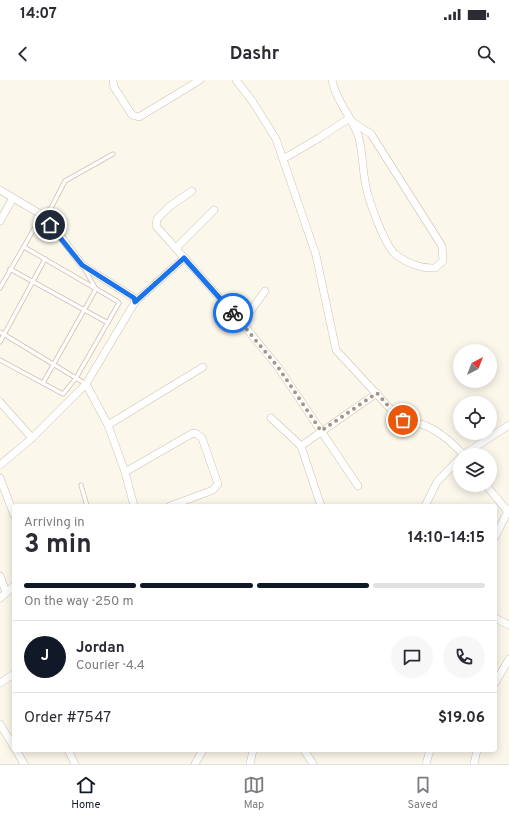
<!DOCTYPE html>
<html lang="en">
<head>
<meta charset="utf-8">
<style>
  :root { --surface:#fff; --page:#f7f7f7; --text:#2b2b33; --muted:#7c7c81; --line:#e1e1e2; --accent:#111827 }
  body { margin:0; font-family:Overpass,sans-serif; background:var(--page); color:var(--text); height:100vh; display:flex; flex-direction:column; font-size:15px; white-space:nowrap }
  * { box-sizing:border-box; margin:0 }
  p { font-size:13px; color:var(--muted) }
  .icon { flex:none; width:22px; height:22px; fill:none; stroke:currentColor; stroke-width:2; stroke-linecap:round; stroke-linejoin:round }
  .map { position:relative; flex:1; overflow:hidden }
  .drawer { position:absolute; left:12px; top:424px; width:485px; height:248px; display:flex; flex-direction:column; background:var(--surface); border-radius:4px; box-shadow:0 2px 10px #0003 }
  .drawer>* { flex:none }
  .needle { width:26px; rotate:42deg }
  .tools { position:absolute; left:453px; top:264px; display:grid; gap:8px }
  .tools a { display:grid; place-items:center; width:44px; height:44px; border-radius:50%; background:var(--surface); box-shadow:0 2px 10px #0003; font-size:20px }
  .pin { position:absolute; display:grid; place-items:center; width:34px; height:34px; color:#fff; margin:-17px; border:2px solid #fff; border-radius:50%; box-shadow:0 1px 4px #0007 }
  .courier { position:absolute; display:grid; place-items:center; width:40px; height:40px; margin:-20px; border:3px solid #1a73e8; border-radius:50%; background:#fff; color:#222; box-shadow:0 1px 5px #0007 }
  .overview em { font-style:normal; font-weight:700 }
  .overview div { display:flex; flex-direction:column-reverse }
  .overview { display:flex; align-items:center; justify-content:space-between; height:68px; padding:0 12px }
  h1 { font-size:26px; font-weight:700; line-height:30px }
  .bar { display:grid; grid-template-columns:repeat(4,1fr); gap:6px 4px; align-content:center; height:48px; padding:0 12px }
  .bar i { height:5px; border-radius:3px; background:var(--line) }
  .bar .current { background:var(--accent) }
  .bar p { grid-column:span 4 }
  .line { display:flex; align-items:center; gap:10px; padding:0 12px; border-top:1px solid var(--line) }
  .line div { flex:1 }
  .round { display:grid; place-items:center; flex:none; width:42px; height:42px; border-radius:21px; background:var(--page) }
  .status { display:flex; justify-content:space-between; align-items:center; height:28px; padding:0 20px; background:var(--surface); direction:ltr }
  .status svg { height:11px; fill:currentColor }
  header { display:flex; justify-content:space-between; align-items:center; height:52px; padding:0 12px; background:var(--surface); font-size:18px; font-weight:700 }
  .tabs { display:flex; justify-content:space-around; align-items:center; height:56px; border-top:1px solid var(--line); background:var(--surface); font-size:11px; color:var(--muted) }
  .tabs a { display:grid; justify-items:center; gap:2px }
  .tabs .current { color:var(--accent) }
  .map>svg:first-child { display:block }
  .lines { fill:none; stroke-linecap:round; stroke-linejoin:round }
  .service-casing { stroke:#cec1b0; stroke-width:5 }
  .minor-casing { stroke:#cec1b0; stroke-width:8 }
  .service { stroke:#fff; stroke-width:3.5 }
  .minor { stroke:#fff; stroke-width:7 }
  .done { stroke:#a59685; stroke-width:4; stroke-dasharray:0 7.2 }
  .route { stroke:#1a73e8; stroke-width:5 }
</style>
</head>
<body>
<div class="status"><b>14:07</b><svg viewBox="0 0 49 12"><path d="M0 12V9h3v3zM5 12V6h3v6zM10 12V3h3v9zM15 12V0h3v12zM26 1h20v11H26zM47 4h2v5h-2z"/></svg></div>
<header><svg class="icon" aria-label="back" viewBox="0 0 24 24"><path d="M15 5l-7 7 7 7"/></svg>Dashr<svg class="icon" aria-label="search" viewBox="0 0 24 24"><circle cx="10" cy="10" r="6"/><path d="M15 15l6 6"/></svg></header>
<div class="map">
<svg width="509" height="684" viewBox="0 0 509 684">
  <rect width="100%" height="100%" fill="#fcf7eb"/>
  <g class="lines">
    <defs>
      <g id="service">
        <polyline points="10,189 108,243"/>
        <polyline points="0,208 42,135 51,128 65,101 113,74"/>
        <polyline points="0,252 76,298 119,223 117,221 24,167"/>
        <polyline points="0,262 45,179"/>
        <polyline points="0,280 63,314 76,298 86,304"/>
        <polyline points="43,303 96,209 84,188"/>
        <polyline points="81,405 87,426"/>
      </g>
      <g id="minor">
        <polyline points="113,0 114,7 132,35 139,37 200,0"/>
        <path d="M236 0 253 22 276 59 316 175 336 270 396 335C407 342 414 341 426 346 441 352 453 364 464 375"/>
        <path d="M332 0C336 21 351 36 358 55 363 70 362 86 365 101 367 117 384 164 395 174 406 183 422 189 435 188L443 181 442 166 371 54 348 39"/>
        <polyline points="283,79 319,58 348,39"/>
        <polyline points="0,110 42,135 59,154 82,185 134,218 135,222 86,304 32,358 0,385"/>
        <polyline points="192,111 170,126 157,139 156,146 242,243 278,287 358,406"/>
        <polyline points="0,141 13,118"/>
        <polyline points="176,168 214,130"/>
        <polyline points="135,222 184,178"/>
        <polyline points="242,243 265,211"/>
        <polyline points="86,304 108,345 125,392 134,426"/>
        <polyline points="0,322 32,358"/>
        <polyline points="271,338 301,366 321,426"/>
        <polyline points="108,345 203,287"/>
        <polyline points="301,366 377,313"/>
        <polyline points="463,375 509,345"/>
        <polyline points="125,392 193,353 197,354 202,358 218,404 213,410 170,426"/>
        <polyline points="0,398 14,435"/>
        <polyline points="486,405 509,433"/>
        <polyline points="425,426 437,402 460,378"/>
        <polyline points="495,457 509,429"/>
        <polyline points="0,496 6,512"/>
        <polyline points="0,518 14,506"/>
        <polyline points="495,538 509,545"/>
        <polyline points="0,603 14,594"/>
        <polyline points="495,603 509,579"/>
        <polyline points="0,644 14,667"/>
        <polyline points="16,670 24,684"/>
        <polyline points="68,670 75,684"/>
        <polyline points="304,670 313,684"/>
        <polyline points="195,684 203,670"/>
        <polyline points="250,684 253,670"/>
        <polyline points="426,684 430,670"/>
        <polyline points="474,684 477,670"/>
      </g>
    </defs>
    <!-- service casing -->
    <use href="#service" class="service-casing"/>
    <!-- minor casing -->
    <use href="#minor" class="minor-casing"/>
    <!-- service -->
    <use href="#service" class="service"/>
    <!-- minor -->
    <use href="#minor" class="minor"/>
  </g>
  <g class="lines">
    <!-- done -->
    <polyline class="done" points="233,233 278,287 321,351 377,313 396,335 403,340"/>
    <!-- route -->
    <polyline class="route" points="50,145 82,185 134,218 135,222 184,178 233,233"/>
  </g>
</svg>
<div class="tools">
<a><svg class="needle" viewBox="-14 -14 28 28"><path d="M0-13l5 13h-10z" fill="#e53935"/><path d="M0 13l5-13h-10z" fill="#7c7c81"/></svg></a>
<a><svg class="icon" aria-label="locate" viewBox="0 0 24 24"><circle cx="12" cy="12" r="6"/><path d="M12 2v4M12 18v4M2 12h4M18 12h4"/></svg></a>
<a><svg class="icon" aria-label="layers" viewBox="0 0 24 24"><path d="M12 4l9 5-9 5-9-5zM3 14l9 5 9-5"/></svg></a>
</div>
<div class="pin" style="left:403px;top:340px;background:#ea580c"><svg class="icon" aria-label="bag" viewBox="0 0 24 24"><path d="M5 8h14l-1 12H6zM9 8a3 3 0 0 1 6 0"/></svg></div>
<div class="pin" style="left:50px;top:145px;background:#1f2937"><svg class="icon" aria-label="home" viewBox="0 0 24 24"><path d="M3 11l9-7 9 7M6 9v11h12V9"/></svg></div>
<div class="courier" style="left:233px;top:233px"><svg class="icon" aria-label="bike" viewBox="0 0 24 24"><circle cx="6" cy="16" r="4"/><circle cx="18" cy="16" r="4"/><path d="M6 16l4-8h5l3 8M10 8l3 8H6M13 5h3"/></svg></div>
<section class="drawer">
<div class="overview"><div><h1>3 min</h1><p>Arriving in</p></div><em>14:10–14:15</em></div>
<div class="bar"><i class="current"></i><i class="current"></i><i class="current"></i><i></i><p>On the way · 250 m</p></div>
<div class="line" style="height:72px"><b class="round" style="background:var(--accent);color:#fff">J</b><div><b>Jordan</b><p>Courier · 4.4</p></div><a class="round"><svg class="icon" aria-label="chat" viewBox="0 0 24 24"><path d="M4 5h16v11H9l-5 4z"/></svg></a><a class="round"><svg class="icon" aria-label="phone" viewBox="0 0 24 24"><path d="M5 4h4l2 5-3 2q2 4 5 5l2-3 5 2v4C11 20 4 13 5 4z"/></svg></a></div>
<div class="line" style="height:52px"><div>Order #7547</div><b>$19.06</b></div>
</section>
</div>
<nav class="tabs">
<a class="current"><svg class="icon" aria-label="home" viewBox="0 0 24 24"><path d="M3 11l9-7 9 7M6 9v11h12V9"/></svg>Home</a>
<a><svg class="icon" aria-label="map" viewBox="0 0 24 24"><path d="M3 6l6-2 6 2 6-2v14l-6 2-6-2-6 2zM9 4v14M15 6v14"/></svg>Map</a>
<a><svg class="icon" aria-label="saved" viewBox="0 0 24 24"><path d="M7 4h10v16l-5-4-5 4z"/></svg>Saved</a>
</nav>
</body>
</html>
